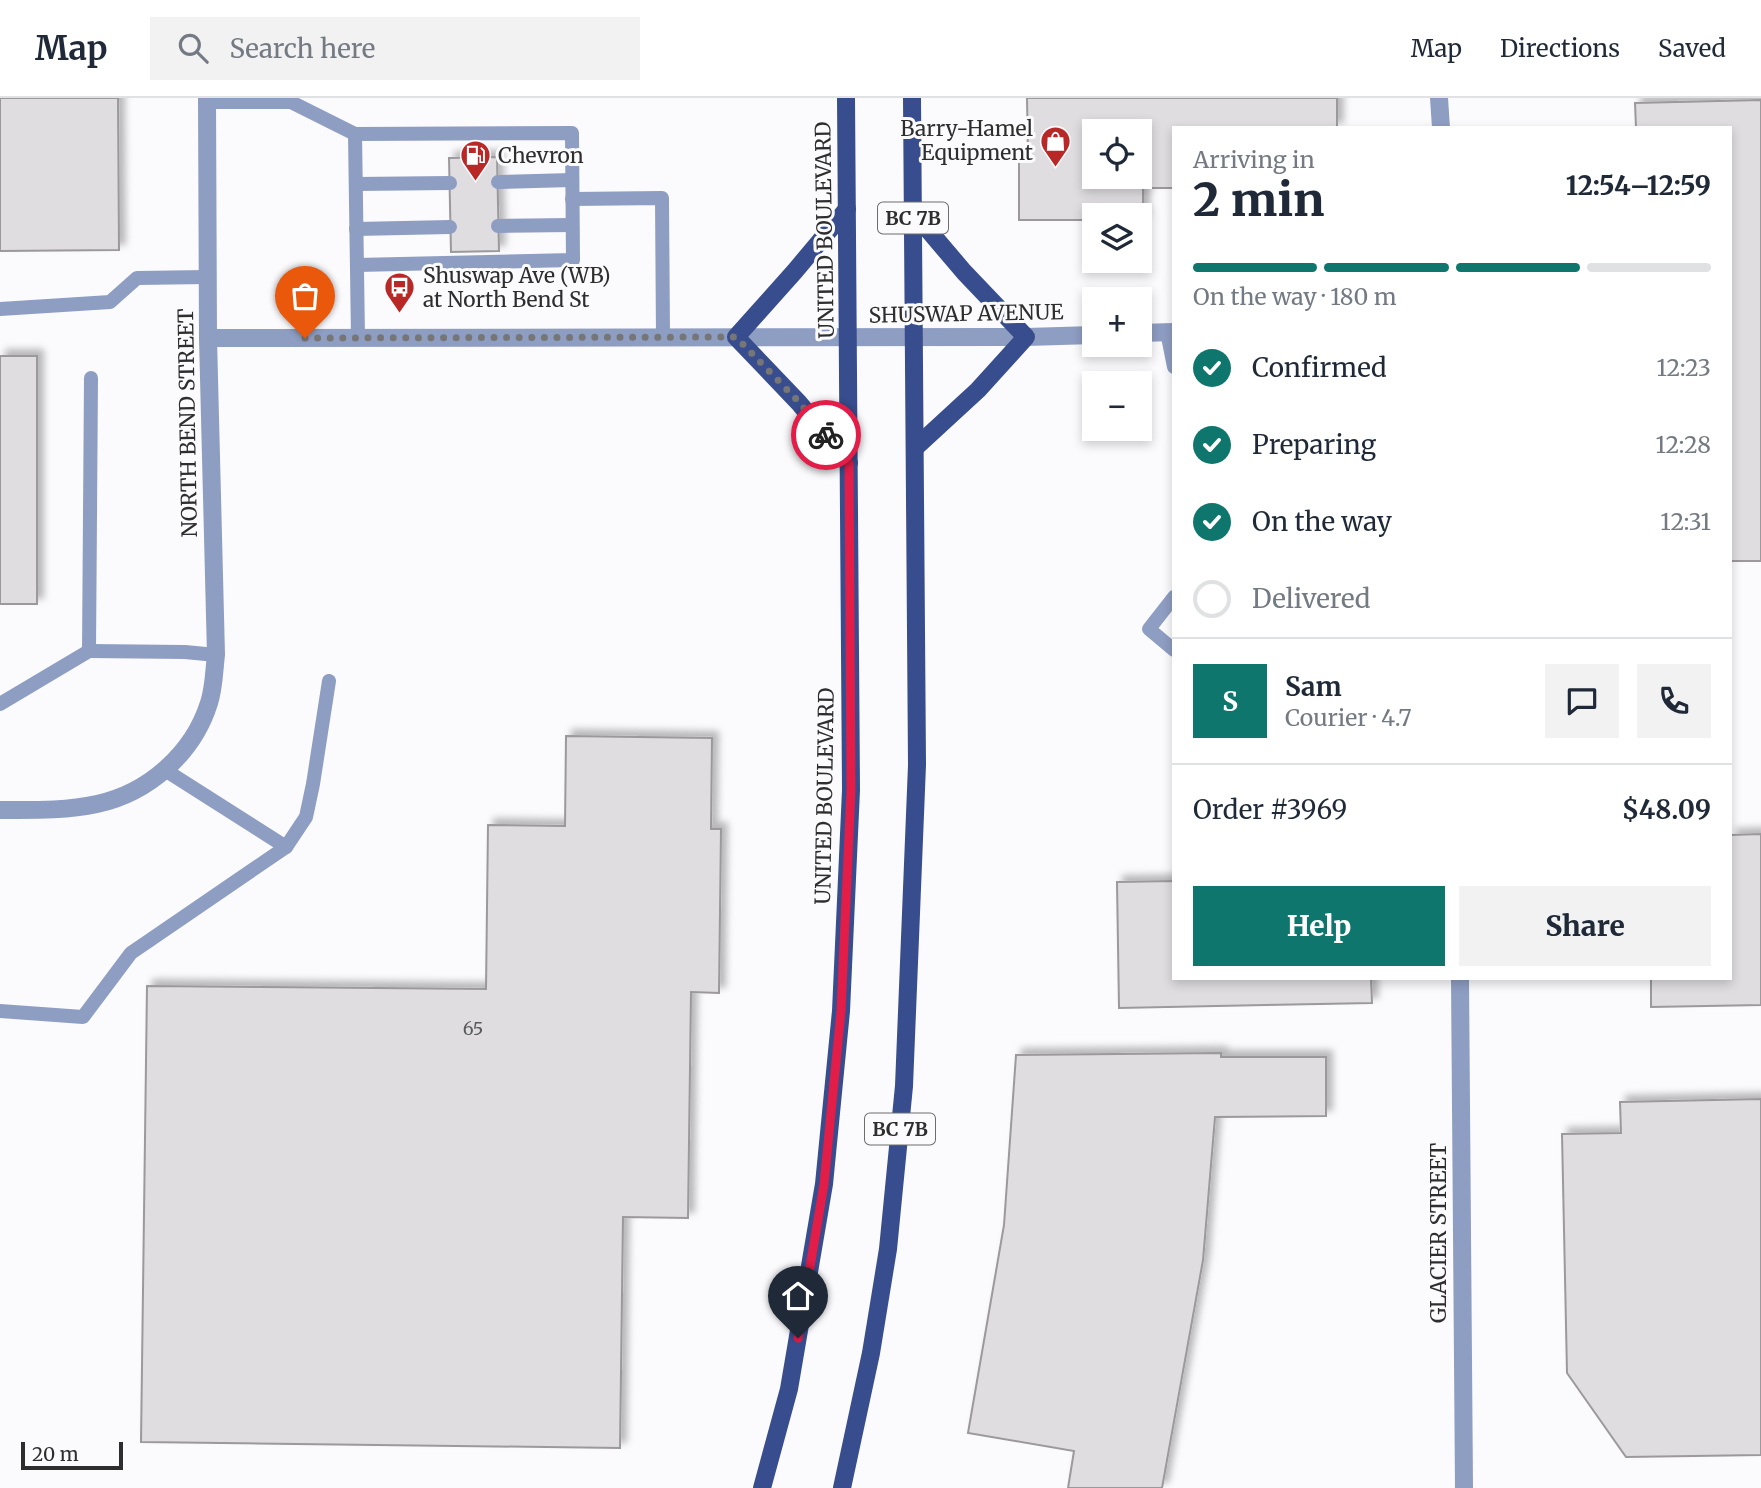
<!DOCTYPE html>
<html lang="en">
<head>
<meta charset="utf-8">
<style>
  :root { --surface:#fff; --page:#f2f2f3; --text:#1f2937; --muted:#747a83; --line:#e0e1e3; --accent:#0f766e }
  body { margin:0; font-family:Merriweather,serif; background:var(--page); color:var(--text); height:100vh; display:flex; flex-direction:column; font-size:26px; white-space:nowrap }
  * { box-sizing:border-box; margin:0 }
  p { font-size:23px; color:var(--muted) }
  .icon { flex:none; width:38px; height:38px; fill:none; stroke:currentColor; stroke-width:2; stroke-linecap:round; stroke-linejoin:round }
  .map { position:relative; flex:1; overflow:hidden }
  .sheet { position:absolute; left:1172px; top:28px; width:560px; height:854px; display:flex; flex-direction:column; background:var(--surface); border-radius:0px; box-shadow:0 4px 10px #0003 }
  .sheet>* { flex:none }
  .tools { position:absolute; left:1082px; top:21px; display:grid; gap:14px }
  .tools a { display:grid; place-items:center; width:70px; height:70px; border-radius:0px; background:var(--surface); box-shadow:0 4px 10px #0003; font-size:35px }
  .scale { position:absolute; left:21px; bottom:18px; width:102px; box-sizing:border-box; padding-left:7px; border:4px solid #2e2e2f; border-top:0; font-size:19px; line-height:24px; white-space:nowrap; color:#2e2e2f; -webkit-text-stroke:5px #fbfbfe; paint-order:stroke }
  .pin { position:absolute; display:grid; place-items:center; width:60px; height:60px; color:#fff; margin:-72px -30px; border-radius:50% 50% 50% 0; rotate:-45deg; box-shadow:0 0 7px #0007 }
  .pin .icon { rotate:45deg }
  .courier { position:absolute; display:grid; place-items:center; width:70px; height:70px; margin:-35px; border:5px solid #e11d48; border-radius:50%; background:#fff; color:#222; box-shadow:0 2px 9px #0007 }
  .headline em { font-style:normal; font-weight:800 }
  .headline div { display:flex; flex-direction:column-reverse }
  .headline { display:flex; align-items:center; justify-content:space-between; height:119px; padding:0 21px }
  h1 { font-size:46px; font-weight:800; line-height:52px }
  .bar { display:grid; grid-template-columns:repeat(4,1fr); gap:10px 7px; align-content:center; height:84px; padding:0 21px }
  .bar i { height:9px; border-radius:5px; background:var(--line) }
  .bar .active { background:var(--accent) }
  .bar p { grid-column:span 4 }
  .line { display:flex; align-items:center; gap:18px; padding:0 21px; border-top:2px solid var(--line) }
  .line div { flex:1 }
  .round { display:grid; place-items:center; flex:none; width:74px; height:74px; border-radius:0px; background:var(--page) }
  ol { padding:0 21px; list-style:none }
  li { display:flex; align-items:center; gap:21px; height:77px }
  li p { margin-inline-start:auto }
  li .icon { padding:7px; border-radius:50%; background:var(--accent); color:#fff; stroke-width:4 }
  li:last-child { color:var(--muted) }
  li i { width:38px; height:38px; border:4px solid var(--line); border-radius:50% }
  .primary-button { display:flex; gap:14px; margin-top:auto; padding:14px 21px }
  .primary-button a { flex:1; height:80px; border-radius:0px; background:var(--accent); color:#fff; font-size:28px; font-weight:800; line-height:80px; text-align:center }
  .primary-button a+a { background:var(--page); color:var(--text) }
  header { display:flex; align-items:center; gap:42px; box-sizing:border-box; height:98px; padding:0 35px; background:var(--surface); border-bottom:2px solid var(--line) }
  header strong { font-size:33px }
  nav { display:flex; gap:38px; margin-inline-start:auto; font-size:24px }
  .search { width:490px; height:63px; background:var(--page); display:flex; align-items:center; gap:18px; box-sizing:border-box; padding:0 24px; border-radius:0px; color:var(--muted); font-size:26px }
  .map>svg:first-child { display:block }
  .building { fill:#dfdde0; stroke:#9b999c; stroke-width:2; fill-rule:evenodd; filter:url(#shadow) }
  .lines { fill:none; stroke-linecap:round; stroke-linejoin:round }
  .service { stroke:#8e9dc2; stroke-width:14 }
  .minor { stroke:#8e9dc2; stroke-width:18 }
  .primary { stroke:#384d8d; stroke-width:18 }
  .done { stroke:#767677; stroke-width:7; stroke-dasharray:0 12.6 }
  .route { stroke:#e11d48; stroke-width:9 }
  .labels { text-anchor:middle; stroke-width:6; stroke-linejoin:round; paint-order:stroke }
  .number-label { font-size:18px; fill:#5a5a5b }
  .shield { fill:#fbfbfe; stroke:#6c6c6d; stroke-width:2 }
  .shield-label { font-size:19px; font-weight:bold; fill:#2e2e2f }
  .poi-label { font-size:21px; fill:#2e2e2f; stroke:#fbfbfe; text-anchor:start }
  .street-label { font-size:21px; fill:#2e2e2f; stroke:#fbfbfe }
</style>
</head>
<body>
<header>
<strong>Map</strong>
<div class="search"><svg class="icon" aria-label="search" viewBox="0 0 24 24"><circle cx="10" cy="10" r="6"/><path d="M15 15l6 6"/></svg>Search here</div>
<nav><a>Map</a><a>Directions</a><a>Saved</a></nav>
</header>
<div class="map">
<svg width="1761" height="1390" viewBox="0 0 1761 1390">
  <defs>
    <filter id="shadow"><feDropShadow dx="6" dy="-6" stdDeviation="3.5" flood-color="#0004"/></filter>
  </defs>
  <rect width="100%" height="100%" fill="#fbfbfe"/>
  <!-- building -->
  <g class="building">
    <polygon points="0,0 118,0 119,152 0,153"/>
    <path d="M1027 0H1337V30H1174V90H1143V122H1139V117H1094V122H1019V60H1028ZM1094 33H1139V79H1094Z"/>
    <polygon points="1761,2 1761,463 1731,463 1731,30 1636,30 1635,5"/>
    <polygon points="497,59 499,153 451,154 449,60"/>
    <rect x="0" y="258" width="37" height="248"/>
    <polygon points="566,638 712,640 711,731 721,731 719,895 691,894 688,1120 623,1119 620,1350 141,1344 147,888 486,891 488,727 565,728"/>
    <polygon points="1761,736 1761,907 1651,909 1651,880 1731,880 1731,737"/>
    <polygon points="1174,783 1174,880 1371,880 1372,905 1119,910 1117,784"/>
    <polygon points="1221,955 1221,959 1326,959 1326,1018 1215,1019 1203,1162 1162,1390 1068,1390 1074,1353 968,1335 1004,1127 1016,957"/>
    <polygon points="1761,1001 1761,1357 1626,1359 1567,1275 1562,1036 1621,1035 1620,1004"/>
  </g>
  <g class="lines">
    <!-- service -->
    <g class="service">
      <polyline points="207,4 291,4 355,36 358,240"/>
      <polyline points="355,36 572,35 573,162 357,167"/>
      <polyline points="498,84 572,82"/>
      <polyline points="356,86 450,85"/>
      <polyline points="572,101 662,100 663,239"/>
      <polyline points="498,128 572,127"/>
      <polyline points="356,131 450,129"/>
      <polyline points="0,211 110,204 137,180 207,179"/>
      <polyline points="1167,234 1174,269"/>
      <polyline points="1174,499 1149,531 1174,552"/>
      <polyline points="89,553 185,554 216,557"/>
      <polyline points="0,606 89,553 91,280"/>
      <polyline points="165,672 286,749 306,719 313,686 329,583"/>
      <polyline points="0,913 83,919 131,855 286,749"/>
    </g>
    <!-- minor -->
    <g class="minor">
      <polyline points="1439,0 1441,30"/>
      <polyline points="1139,235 1174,234"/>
      <polyline points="208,240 1026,239 1094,237"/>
      <path d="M0 712C32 712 65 713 97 706 148 695 193 656 209 605 214 590 214 573 216 557L208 240 207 0"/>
      <polyline points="1460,880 1464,1390"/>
    </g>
    <!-- primary -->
    <g class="primary">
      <polyline points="847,111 795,173 736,239 799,305 849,365"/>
      <polyline points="913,114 964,174 1026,239 978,292 915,350"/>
      <polyline points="762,1390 789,1291 824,1086 841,913 851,692 846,0"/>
      <polyline points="842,1390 871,1255 888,1151 904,988 917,667 912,0"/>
    </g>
  </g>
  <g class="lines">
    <!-- done -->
    <polyline class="done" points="305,240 736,239 799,304 826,337"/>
    <!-- route -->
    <polyline class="route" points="798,1240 824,1086 841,913 851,692 849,365 826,337"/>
  </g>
  <!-- icons -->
  <defs>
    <symbol id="shop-pin" viewBox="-11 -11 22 30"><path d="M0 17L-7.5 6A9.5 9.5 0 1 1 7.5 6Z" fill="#b82826" stroke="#fbfbfe"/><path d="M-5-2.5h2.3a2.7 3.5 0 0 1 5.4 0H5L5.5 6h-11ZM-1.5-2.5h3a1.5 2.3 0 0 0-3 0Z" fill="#fff"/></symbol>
    <symbol id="fuel-pin" viewBox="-11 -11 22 30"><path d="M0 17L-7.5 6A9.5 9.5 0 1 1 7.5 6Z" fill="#b82826" stroke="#fbfbfe"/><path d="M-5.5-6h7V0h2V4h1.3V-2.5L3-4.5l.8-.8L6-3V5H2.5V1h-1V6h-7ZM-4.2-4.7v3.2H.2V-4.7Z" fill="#fff"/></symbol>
    <symbol id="bus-pin" viewBox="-11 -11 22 30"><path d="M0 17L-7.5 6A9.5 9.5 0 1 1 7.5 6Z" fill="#b82826" stroke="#fbfbfe"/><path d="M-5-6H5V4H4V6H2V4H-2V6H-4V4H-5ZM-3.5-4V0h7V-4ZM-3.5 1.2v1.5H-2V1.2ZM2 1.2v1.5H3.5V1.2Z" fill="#fff"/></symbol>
  </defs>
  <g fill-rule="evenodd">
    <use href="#shop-pin" x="1038" y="26" width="35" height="47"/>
    <use href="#fuel-pin" x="458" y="40" width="35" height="47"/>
    <use href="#bus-pin" x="382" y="172" width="35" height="47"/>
  </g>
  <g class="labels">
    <!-- number labels -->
    <g class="number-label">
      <text x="473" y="937">65</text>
    </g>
    <!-- shield labels -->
    <g class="shield">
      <rect x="878" y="104.5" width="70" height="31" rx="5"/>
      <rect x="865" y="1015.5" width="70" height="31" rx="5"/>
    </g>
    <g class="shield-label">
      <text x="913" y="127">BC 7B</text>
      <text x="900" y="1038">BC 7B</text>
    </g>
    <!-- poi labels -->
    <g class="poi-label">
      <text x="1033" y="38" text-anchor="end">Barry-Hamel<tspan x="1033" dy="24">Equipment</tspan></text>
      <text x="498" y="65">Chevron</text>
      <text x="423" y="185">Shuswap Ave (WB)<tspan x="423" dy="24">at North Bend St</tspan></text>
    </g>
    <!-- street labels -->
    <g class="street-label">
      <text transform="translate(825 132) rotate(-91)" y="7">UNITED BOULEVARD</text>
      <text transform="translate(966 216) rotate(-1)" y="7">SHUSWAP AVENUE</text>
      <text transform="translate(188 325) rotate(-91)" y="7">NORTH BEND STREET</text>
      <text transform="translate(825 698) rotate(-89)" y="7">UNITED BOULEVARD</text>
      <text transform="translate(1439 1135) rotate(-90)" y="7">GLACIER STREET</text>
    </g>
  </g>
</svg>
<div class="tools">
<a><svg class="icon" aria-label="locate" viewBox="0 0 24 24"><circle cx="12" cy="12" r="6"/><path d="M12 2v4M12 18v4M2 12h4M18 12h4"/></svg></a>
<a><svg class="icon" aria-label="layers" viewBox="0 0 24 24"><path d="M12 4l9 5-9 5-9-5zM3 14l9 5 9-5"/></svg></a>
<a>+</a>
<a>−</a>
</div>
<div class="scale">20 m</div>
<div class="pin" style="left:305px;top:240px;background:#ea580c"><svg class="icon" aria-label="bag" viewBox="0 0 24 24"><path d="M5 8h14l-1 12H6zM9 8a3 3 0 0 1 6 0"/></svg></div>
<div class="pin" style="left:798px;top:1240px;background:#1f2937"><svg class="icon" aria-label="home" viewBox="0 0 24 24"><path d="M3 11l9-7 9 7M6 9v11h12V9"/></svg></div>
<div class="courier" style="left:826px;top:337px"><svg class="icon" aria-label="bike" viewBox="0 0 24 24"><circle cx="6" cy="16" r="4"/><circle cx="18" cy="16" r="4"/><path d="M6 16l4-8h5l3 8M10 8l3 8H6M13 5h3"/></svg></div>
<section class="sheet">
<div class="headline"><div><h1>2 min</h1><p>Arriving in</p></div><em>12:54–12:59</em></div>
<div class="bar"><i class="active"></i><i class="active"></i><i class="active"></i><i></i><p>On the way · 180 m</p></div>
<ol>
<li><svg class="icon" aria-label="check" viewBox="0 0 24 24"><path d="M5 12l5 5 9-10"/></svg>Confirmed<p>12:23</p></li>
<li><svg class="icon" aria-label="check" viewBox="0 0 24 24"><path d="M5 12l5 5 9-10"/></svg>Preparing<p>12:28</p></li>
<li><svg class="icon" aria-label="check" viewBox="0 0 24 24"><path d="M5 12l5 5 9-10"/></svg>On the way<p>12:31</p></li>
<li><i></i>Delivered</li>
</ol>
<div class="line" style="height:126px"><b class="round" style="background:var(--accent);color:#fff">S</b><div><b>Sam</b><p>Courier · 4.7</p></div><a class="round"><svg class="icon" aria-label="chat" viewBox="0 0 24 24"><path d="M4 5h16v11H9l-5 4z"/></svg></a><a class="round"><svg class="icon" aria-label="phone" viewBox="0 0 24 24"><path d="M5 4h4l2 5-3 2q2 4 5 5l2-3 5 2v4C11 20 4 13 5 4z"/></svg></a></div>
<div class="line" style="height:91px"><div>Order #3969</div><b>$48.09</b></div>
<div class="primary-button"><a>Help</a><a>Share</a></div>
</section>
</div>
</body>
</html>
